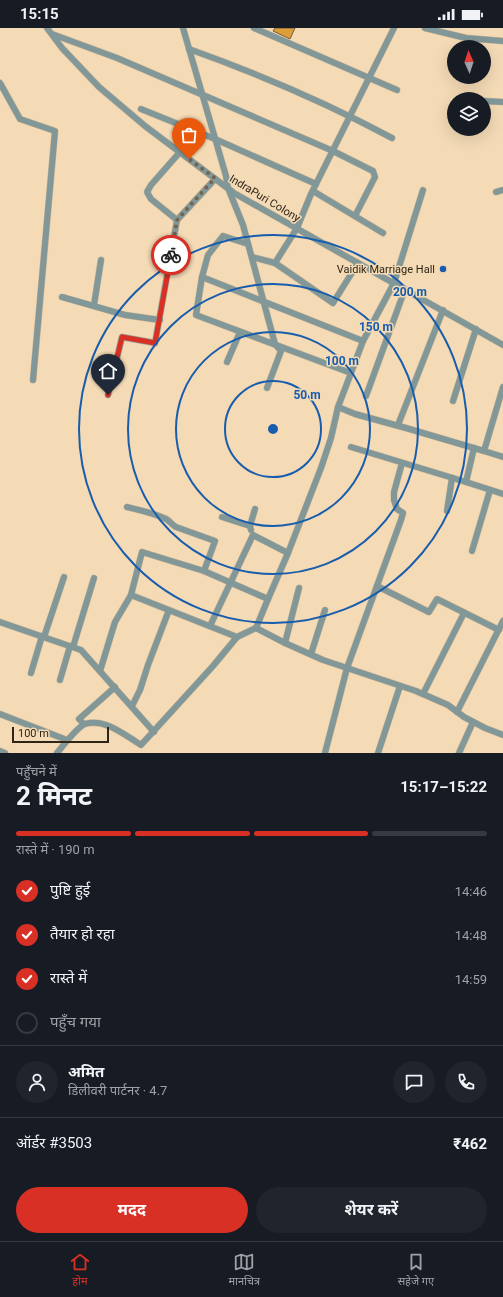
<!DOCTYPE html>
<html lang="hi">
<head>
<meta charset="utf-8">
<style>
  :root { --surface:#171b24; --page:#20242c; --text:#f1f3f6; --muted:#9ea1a6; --line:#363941; --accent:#d93025 }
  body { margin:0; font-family:Roboto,"Noto Sans Devanagari",sans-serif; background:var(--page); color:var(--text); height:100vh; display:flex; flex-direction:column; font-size:15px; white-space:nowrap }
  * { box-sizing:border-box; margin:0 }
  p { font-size:13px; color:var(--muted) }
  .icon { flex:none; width:22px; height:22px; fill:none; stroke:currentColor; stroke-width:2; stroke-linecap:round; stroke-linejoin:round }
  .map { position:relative; height:725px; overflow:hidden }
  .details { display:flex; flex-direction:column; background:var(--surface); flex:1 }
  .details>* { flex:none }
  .needle { width:26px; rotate:357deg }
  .fabs { position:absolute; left:447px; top:12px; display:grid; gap:8px }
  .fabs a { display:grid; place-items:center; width:44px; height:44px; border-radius:50%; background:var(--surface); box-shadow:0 4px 16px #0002; font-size:20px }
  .scale { position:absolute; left:12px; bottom:10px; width:97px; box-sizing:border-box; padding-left:4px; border:2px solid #2f2517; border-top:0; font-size:11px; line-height:14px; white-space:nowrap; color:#2f2517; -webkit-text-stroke:3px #f4dab5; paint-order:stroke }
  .pin { position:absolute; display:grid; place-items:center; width:34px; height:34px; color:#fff; margin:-41px -17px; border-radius:50% 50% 50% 0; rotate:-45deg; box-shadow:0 0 4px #0007 }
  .pin .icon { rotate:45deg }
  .courier { position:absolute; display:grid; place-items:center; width:40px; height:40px; margin:-20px; border:3px solid #d93025; border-radius:50%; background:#fff; color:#222; box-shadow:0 1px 5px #0007 }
  .headline em { font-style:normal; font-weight:700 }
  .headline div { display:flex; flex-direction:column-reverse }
  .headline { display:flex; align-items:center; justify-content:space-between; height:68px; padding:0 16px }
  h1 { font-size:26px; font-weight:700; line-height:30px }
  .bar { display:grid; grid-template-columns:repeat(4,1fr); gap:6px 4px; align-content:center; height:48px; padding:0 16px }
  .bar i { height:5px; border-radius:3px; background:var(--line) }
  .bar .active { background:var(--accent) }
  .bar p { grid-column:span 4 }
  .line { display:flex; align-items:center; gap:10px; padding:0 16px; border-top:1px solid var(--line) }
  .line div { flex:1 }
  .round { display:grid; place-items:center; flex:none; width:42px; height:42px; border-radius:21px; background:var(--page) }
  ol { padding:0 16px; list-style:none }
  li { display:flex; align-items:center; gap:12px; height:44px }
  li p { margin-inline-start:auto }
  li .icon { padding:4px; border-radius:50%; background:var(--accent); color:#fff; stroke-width:4 }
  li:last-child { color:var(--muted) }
  li i { width:22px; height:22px; border:2px solid var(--line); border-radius:50% }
  .button { display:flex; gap:8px; margin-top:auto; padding:8px 16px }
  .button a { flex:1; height:46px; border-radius:24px; background:var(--accent); color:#fff; font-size:16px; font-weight:700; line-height:46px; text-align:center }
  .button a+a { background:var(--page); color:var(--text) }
  .status { display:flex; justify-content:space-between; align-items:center; height:28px; padding:0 20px; background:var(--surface); direction:ltr }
  .status svg { height:11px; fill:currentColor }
  .tab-bar { display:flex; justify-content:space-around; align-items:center; height:56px; border-top:1px solid var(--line); background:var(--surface); font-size:11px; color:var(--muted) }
  .tab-bar a { display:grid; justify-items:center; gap:2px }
  .tab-bar .active { color:var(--accent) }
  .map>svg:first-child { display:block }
  .building { fill:#dc9e39; stroke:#755d3c }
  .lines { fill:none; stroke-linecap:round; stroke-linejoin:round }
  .street-casing { stroke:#d1b999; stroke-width:7 }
  .street { stroke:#829898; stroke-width:6 }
  .done { stroke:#74644e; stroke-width:4; stroke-dasharray:0 7.2 }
  .route { stroke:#d93025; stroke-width:5 }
  .ring { fill:none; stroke:#185cad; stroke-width:2 }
  .poi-dot { fill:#185cad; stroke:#f4dab5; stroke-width:1.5 }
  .labels { text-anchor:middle; stroke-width:3; stroke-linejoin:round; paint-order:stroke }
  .street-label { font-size:11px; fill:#2f2517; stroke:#f4dab5 }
  .poi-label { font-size:11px; fill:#2f2517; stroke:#f4dab5; text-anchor:end }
  .centre { fill:#185cad; stroke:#f4dab5; stroke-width:2 }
  .ring-label { font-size:12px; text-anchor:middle; font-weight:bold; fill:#185cad; stroke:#f4dab5; stroke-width:3; stroke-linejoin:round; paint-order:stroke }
</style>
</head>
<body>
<div class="status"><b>15:15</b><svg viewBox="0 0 49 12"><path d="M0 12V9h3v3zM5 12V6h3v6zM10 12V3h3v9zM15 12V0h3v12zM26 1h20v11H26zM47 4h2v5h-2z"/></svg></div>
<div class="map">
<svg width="503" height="725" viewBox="0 0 503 725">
  <rect width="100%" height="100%" fill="#f4dab5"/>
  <!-- building -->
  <polygon class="building" points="275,0 295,0 290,11 273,3"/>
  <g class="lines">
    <defs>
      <g id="street">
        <polyline points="47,0 62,20 99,59 145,98 234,165 503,317"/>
        <polyline points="183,0 226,148 228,160 243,197 275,316 281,323 267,360"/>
        <polyline points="254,0 397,62"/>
        <polyline points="425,0 466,10 503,13"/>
        <polyline points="52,6 117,30 333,123 373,143 375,149 355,188"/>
        <path d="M189 21C259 46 327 75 392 110"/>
        <polyline points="0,55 20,91 55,103 33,352"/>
        <polyline points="484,73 503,74"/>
        <polyline points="141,81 215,111 316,156"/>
        <polyline points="313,163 383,205"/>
        <polyline points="496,164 503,162"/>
        <polyline points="177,192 151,171 147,164 151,157 180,124"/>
        <polyline points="252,229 275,235 333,275 358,235"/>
        <polyline points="275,235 297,200 311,166 394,0"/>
        <polyline points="202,249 208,227 223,208 248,216"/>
        <polyline points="62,269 125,287 160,292"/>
        <polyline points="94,277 101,232"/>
        <polyline points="363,313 394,255 423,162"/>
        <polyline points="227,334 240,304"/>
        <polyline points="351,345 363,313 202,249 196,287 351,345 338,379 355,386 406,400 484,423 503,359"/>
        <polyline points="108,367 122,309 155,315 177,192 215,151"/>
        <polyline points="366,368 405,261"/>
        <polyline points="453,373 476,301"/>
        <polyline points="398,397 443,282"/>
        <polyline points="351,419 466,454"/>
        <polyline points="474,420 466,454 503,466"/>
        <polyline points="484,423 503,429"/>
        <path d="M127 479C140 482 154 485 166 491 170 493 172 497 176 499L215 513 204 543"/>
        <polyline points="447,483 452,450"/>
        <polyline points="222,489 250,498"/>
        <polyline points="251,502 250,498 255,481"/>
        <polyline points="472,523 490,462"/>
        <polyline points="377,558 429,584 437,571 499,602"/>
        <polyline points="131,567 142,524 204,543 268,571 256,600"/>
        <polyline points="268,571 288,525"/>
        <polyline points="0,594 81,622 154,704"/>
        <polyline points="210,598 253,507 288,525 321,440 331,410 338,379"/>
        <polyline points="44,609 64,549"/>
        <polyline points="285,615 299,560"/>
        <polyline points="73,619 94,550"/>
        <polyline points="311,626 325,582"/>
        <polyline points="100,643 115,594 131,567 237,609 256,600 285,615 323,632 416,663 448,677 464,689 485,700 503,707"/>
        <polyline points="31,645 42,608"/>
        <polyline points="60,652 70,618"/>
        <polyline points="423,666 464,585"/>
        <polyline points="132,678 140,662 148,637 169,582"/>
        <polyline points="457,684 503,593"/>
        <polyline points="0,686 67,712"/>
        <polyline points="84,696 79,691 115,659"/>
        <polyline points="0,723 5,725"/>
        <path d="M57 725C63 718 77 699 85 696 105 690 125 707 141 717L213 638 237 609"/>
        <polyline points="325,725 347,640 401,492 403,485 397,481 394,472 394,464 402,435"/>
        <polyline points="378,725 400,658"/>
        <polyline points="459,725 473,694"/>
      </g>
    </defs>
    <!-- street casing -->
    <use href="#street" class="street-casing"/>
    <!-- street -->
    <use href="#street" class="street"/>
  </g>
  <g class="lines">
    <!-- done -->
    <polyline class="done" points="171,227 177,192 215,150 189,131"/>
    <!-- route -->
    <polyline class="route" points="108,367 122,309 155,315 171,227"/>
  </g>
  <!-- distance rings -->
  <g class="ring">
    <circle cx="273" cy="401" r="48"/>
    <circle cx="273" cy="401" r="97"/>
    <circle cx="273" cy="401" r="145"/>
    <circle cx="273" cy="401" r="194"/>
  </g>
  <!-- markers -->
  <circle class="poi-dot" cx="443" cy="241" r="4"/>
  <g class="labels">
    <!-- street labels -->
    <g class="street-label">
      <text transform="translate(265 170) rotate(31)" y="4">IndraPuri Colony</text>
    </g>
    <!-- poi labels -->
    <g class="poi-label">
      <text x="435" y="245">Vaidik Marriage Hall</text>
    </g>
  </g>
  <circle cx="273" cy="401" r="6" class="centre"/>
  <g class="ring-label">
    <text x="410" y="268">200 m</text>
    <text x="376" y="303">150 m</text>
    <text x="342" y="337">100 m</text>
    <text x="307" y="371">50 m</text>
  </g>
</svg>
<div class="fabs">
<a><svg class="needle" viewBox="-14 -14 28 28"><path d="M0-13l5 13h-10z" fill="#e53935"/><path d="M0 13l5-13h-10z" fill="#9ea1a6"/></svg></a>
<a><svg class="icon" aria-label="layers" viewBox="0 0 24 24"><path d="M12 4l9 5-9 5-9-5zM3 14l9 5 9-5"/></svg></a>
</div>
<div class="scale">100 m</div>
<div class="pin" style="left:189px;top:131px;background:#ea580c"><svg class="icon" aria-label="bag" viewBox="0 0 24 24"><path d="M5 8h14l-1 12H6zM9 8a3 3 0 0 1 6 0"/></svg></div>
<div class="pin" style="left:108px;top:367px;background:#1f2937"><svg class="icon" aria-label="home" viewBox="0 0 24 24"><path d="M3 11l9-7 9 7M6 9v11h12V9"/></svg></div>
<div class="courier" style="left:171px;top:227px"><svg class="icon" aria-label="bike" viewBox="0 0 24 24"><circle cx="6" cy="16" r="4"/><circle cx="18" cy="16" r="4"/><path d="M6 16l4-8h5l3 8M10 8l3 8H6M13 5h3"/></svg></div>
</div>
<section class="details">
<div class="headline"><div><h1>2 मिनट</h1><p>पहुँचने में</p></div><em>15:17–15:22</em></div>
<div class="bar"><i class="active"></i><i class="active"></i><i class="active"></i><i></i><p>रास्ते में · 190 m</p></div>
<ol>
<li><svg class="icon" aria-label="check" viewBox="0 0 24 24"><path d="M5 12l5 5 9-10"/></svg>पुष्टि हुई<p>14:46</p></li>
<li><svg class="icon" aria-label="check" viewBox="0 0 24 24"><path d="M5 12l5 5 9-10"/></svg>तैयार हो रहा<p>14:48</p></li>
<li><svg class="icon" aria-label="check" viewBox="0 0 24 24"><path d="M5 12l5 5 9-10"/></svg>रास्ते में<p>14:59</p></li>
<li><i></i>पहुँच गया</li>
</ol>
<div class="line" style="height:72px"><a class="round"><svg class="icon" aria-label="person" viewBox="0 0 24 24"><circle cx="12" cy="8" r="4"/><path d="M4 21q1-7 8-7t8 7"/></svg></a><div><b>अमित</b><p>डिलीवरी पार्टनर · 4.7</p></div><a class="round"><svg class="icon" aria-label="chat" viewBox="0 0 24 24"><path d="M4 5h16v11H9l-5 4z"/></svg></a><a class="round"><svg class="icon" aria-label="phone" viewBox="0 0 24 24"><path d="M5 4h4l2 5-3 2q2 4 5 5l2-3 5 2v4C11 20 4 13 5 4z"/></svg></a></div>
<div class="line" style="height:52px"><div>ऑर्डर #3503</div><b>₹462</b></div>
<div class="button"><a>मदद</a><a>शेयर करें</a></div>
</section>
<nav class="tab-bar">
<a class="active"><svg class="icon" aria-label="home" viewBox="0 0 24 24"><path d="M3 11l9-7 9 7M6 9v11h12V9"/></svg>होम</a>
<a><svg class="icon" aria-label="map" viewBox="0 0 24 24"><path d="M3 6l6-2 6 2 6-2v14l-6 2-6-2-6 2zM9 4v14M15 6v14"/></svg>मानचित्र</a>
<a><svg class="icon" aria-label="saved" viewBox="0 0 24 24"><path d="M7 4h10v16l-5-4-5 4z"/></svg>सहेजे गए</a>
</nav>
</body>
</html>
